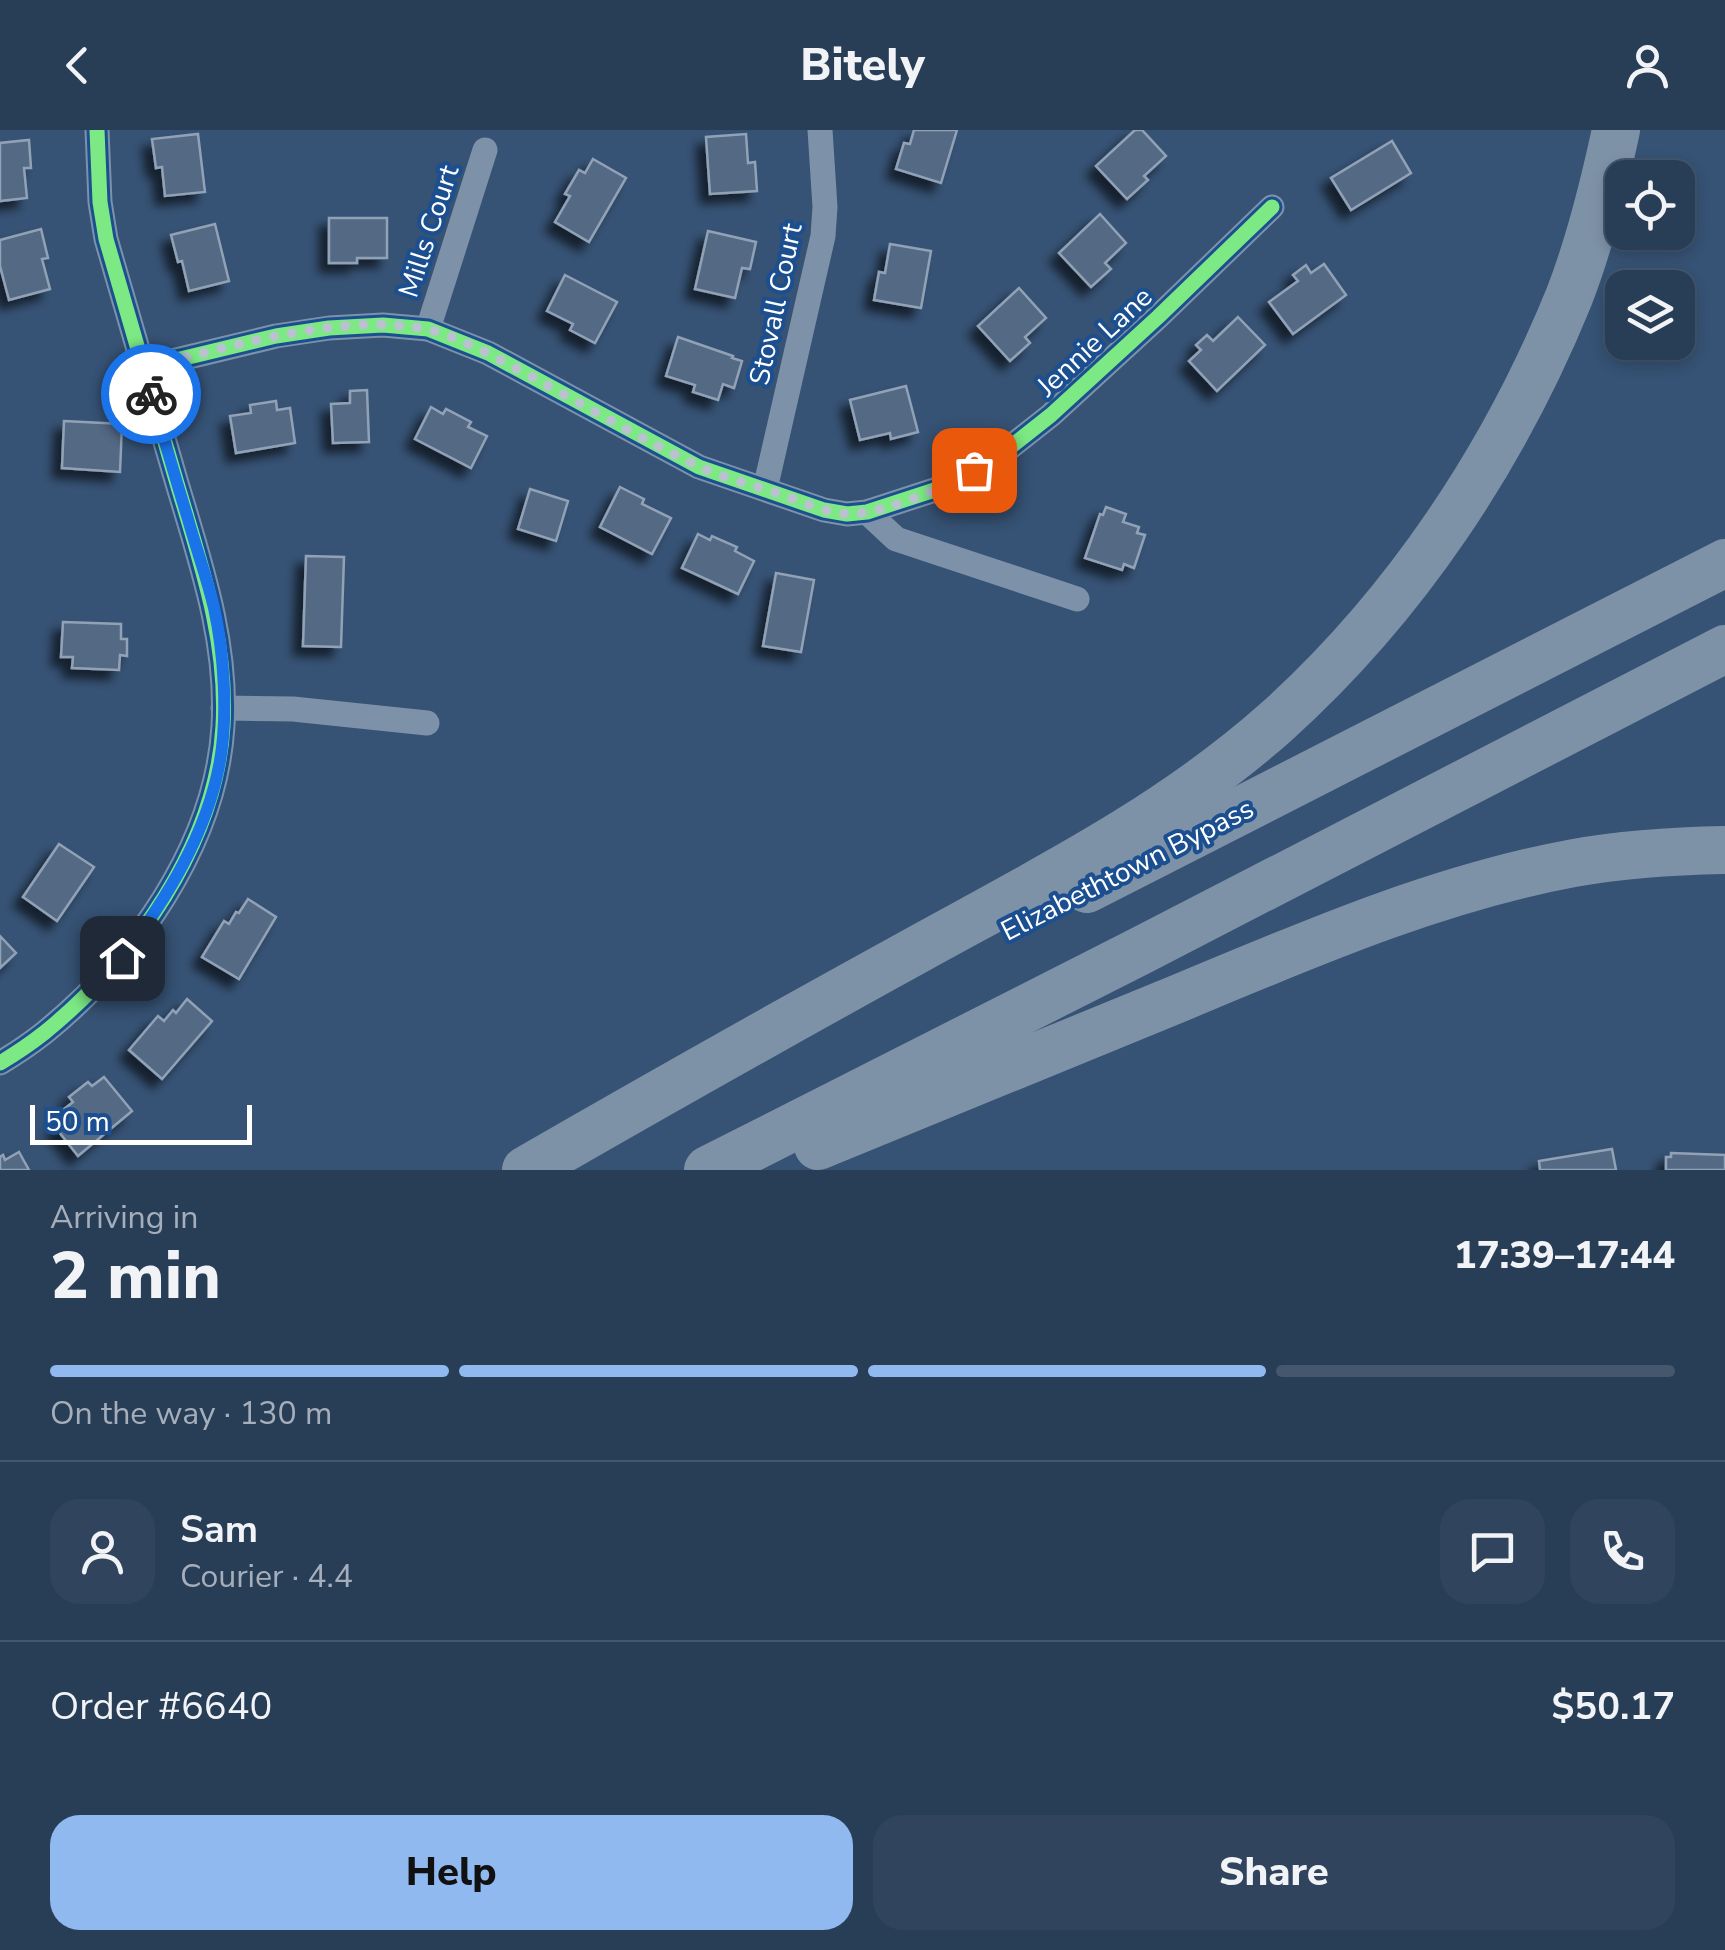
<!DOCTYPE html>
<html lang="en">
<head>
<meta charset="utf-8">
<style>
  :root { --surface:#283e57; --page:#30455d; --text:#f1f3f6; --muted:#a5aeba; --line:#44576d; --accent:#90b9f0 }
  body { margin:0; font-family:"Nunito Sans",sans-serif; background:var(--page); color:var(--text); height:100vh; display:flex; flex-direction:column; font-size:38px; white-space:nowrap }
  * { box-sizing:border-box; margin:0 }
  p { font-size:32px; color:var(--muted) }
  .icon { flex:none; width:55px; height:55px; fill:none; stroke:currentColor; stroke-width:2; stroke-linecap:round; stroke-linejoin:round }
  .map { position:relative; height:1040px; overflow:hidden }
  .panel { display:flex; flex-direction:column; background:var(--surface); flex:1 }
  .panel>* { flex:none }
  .fabs { position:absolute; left:1605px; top:30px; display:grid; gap:20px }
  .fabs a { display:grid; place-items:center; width:90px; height:90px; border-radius:20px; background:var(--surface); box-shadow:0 5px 15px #0003,0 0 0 2px var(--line); font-size:50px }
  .scale { position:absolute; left:30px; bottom:25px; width:222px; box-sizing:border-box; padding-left:10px; border:5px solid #fff; border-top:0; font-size:28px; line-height:35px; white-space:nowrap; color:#fff; -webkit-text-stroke:8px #1b4f8f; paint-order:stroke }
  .pin { position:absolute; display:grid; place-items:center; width:85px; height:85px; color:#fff; margin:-42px; border-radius:20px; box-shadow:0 5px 15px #0006 }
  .courier { position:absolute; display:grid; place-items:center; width:100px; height:100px; margin:-50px; border:8px solid #1a73e8; border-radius:50%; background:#fff; color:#222; box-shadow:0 2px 12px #0007 }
  .summary em { font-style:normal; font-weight:800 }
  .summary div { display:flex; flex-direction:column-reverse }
  .summary { display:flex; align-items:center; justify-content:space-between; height:170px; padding:0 50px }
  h1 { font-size:65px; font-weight:800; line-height:75px }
  .bar { display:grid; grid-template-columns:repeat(4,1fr); gap:15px 10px; align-content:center; height:120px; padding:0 50px }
  .bar i { height:12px; border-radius:8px; background:var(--line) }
  .bar .current { background:var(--accent) }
  .bar p { grid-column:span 4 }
  .line { display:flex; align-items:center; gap:25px; padding:0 50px; border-top:2px solid var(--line) }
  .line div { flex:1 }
  .round { display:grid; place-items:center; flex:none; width:105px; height:105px; border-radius:30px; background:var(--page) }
  .primary-button { display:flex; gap:20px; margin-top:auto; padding:20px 50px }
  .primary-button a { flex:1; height:115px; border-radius:30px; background:var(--accent); color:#111; font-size:40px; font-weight:800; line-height:115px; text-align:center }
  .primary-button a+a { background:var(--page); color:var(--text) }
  header { display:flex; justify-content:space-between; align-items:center; height:130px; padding:0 50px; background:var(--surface); font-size:45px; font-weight:800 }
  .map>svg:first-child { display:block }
  .building { fill:#526984; stroke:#92a2b6; stroke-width:2.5; filter:url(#shadow) }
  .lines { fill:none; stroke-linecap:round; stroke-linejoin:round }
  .street { stroke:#7d92a8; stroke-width:25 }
  .highway { stroke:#7e92a7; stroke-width:48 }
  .cycleway-casing { stroke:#1b4f8f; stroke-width:21 }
  .cycleway { stroke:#7ce984; stroke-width:15 }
  .done { stroke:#b9c2ce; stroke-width:10; stroke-dasharray:0 18 }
  .route { stroke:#1a73e8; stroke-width:12 }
  .labels { text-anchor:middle; stroke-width:8; stroke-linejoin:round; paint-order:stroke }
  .street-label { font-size:28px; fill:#fff; stroke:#1b4f8f }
</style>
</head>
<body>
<header><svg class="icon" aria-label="back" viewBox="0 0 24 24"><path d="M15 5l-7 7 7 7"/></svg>Bitely<svg class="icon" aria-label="person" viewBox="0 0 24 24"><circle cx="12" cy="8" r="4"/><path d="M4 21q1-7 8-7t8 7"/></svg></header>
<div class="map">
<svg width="1725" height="1040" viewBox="0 0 1725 1040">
  <defs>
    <filter id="shadow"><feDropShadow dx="-9" dy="9" stdDeviation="5" flood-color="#0009"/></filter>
  </defs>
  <rect width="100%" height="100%" fill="#365274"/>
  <!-- building -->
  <g class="building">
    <polygon points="914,0 957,0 941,53 896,39 904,13 910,14"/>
    <polygon points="1135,0 1142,0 1166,26 1144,46 1148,50 1127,69 1096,36"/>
    <polygon points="198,4 205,62 165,66 162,37 156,38 152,9"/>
    <polygon points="746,4 748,33 755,32 757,61 710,64 706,7"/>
    <polygon points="29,10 31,38 24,38 27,68 0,71 0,13"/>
    <polygon points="1392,11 1411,43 1351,80 1331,48"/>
    <polygon points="593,29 626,48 589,112 555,92 570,66 565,64 579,40 585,43"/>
    <polygon points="1100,84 1126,113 1105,133 1111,139 1091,157 1059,123"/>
    <polygon points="329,88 387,88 387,128 357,128 357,133 329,133"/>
    <polygon points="215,94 229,151 189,161 182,131 178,132 171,105"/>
    <polygon points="41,99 48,128 42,129 50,159 9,170 0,136 0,110"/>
    <polygon points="708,101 756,112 750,139 742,138 735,168 695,159"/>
    <polygon points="890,114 931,121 921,178 874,170 879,142 885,143"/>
    <polygon points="1324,134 1346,165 1293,204 1269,172 1298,151 1293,145 1306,135 1311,143"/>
    <polygon points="565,145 617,172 595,213 570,200 573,194 547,181"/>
    <polygon points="1019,158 1046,188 1025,207 1030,213 1010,231 978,196"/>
    <polygon points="1238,187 1265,215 1217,261 1189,231 1201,220 1196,215 1207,205 1213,211"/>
    <polygon points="678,207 733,226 732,228 742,231 734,258 723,254 718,270 693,262 695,255 666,246"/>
    <polygon points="906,256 918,302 891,309 890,303 860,310 850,270"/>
    <polygon points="367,260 369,312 333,313 331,274 350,273 350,261"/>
    <polygon points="276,271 277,280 290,278 295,313 236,323 230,286 251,283 250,275"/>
    <polygon points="431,277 443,284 446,279 471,292 468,297 487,306 471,338 415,309"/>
    <polygon points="64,291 122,294 120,342 62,338"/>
    <polygon points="620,357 644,369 642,374 671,388 652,424 600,397"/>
    <polygon points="530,359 568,371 556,411 518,399"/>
    <polygon points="1106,377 1126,384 1123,392 1139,397 1137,403 1145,405 1134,438 1124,434 1122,440 1085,428 1100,384 1103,385"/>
    <polygon points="698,404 710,410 712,406 737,417 735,421 754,431 738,464 682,438"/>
    <polygon points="306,426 344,427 341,517 303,516"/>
    <polygon points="776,443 814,450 801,522 763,516"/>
    <polygon points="63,492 121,494 121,509 127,509 127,526 120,525 119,540 72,538 73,527 61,527"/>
    <polygon points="59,714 94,737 57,791 23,767"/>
    <polygon points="248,769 276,787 239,849 202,827 224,791 229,794 236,782 239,783"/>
    <polygon points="0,806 16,823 0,838"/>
    <polygon points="187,869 212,891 162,949 129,920 158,886 164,891 173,880 176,883"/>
    <polygon points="104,947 132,981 78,1026 55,997 68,986 63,980 73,972 69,967 88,952 92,956"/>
    <polygon points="1612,1019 1616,1040 1540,1040 1539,1031"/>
    <polygon points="19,1022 29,1040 0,1040 0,1027 3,1025 5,1030"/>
    <polygon points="1671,1023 1725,1025 1725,1040 1666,1040 1666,1027 1671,1027"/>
  </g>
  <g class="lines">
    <!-- street -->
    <g class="street">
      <polyline points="428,199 485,20"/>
      <polyline points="143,238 276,206 329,198 383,195 428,199 488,223 699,337 824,380 847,384 867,382 950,355 999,326 1051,285 1158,187 1272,77"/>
      <polyline points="765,359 823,106 825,77 820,0"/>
      <polyline points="867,382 896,409 1077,469"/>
      <polyline points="223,578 293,579 427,593"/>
      <path d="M0 933C15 924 30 914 44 903 134 830 216 715 223 596 228 511 200 431 176 350 153 270 129 190 106 109L100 72 97 0"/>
    </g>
    <!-- highway -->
    <g class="highway">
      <polyline points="1087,759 1725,433"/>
      <path d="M818 1016C939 966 1060 916 1182 867 1309 814 1438 758 1574 733 1624 724 1675 721 1725 720"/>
      <path d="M526 1040C658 964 791 889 924 816 1046 749 1172 685 1276 592 1405 476 1504 327 1569 167 1590 113 1604 56 1616 0"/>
      <polyline points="708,1040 1140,821 1725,519"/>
    </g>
    <defs>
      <g id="cycleway">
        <polyline points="143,238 276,206 329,198 383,195 428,199 488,223 699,337 824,380 847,384 867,382 950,355 999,326 1051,285 1158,187 1272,77"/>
        <path d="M0 933C15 924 30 914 44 903 134 830 216 715 223 596 228 511 200 431 176 350 153 270 129 190 106 109L100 72 97 0"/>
      </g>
    </defs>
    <!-- cycleway casing -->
    <use href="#cycleway" class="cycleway-casing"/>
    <!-- cycleway -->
    <use href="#cycleway" class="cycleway"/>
  </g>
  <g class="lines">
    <!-- done -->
    <path class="done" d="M151 264 143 238C229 218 338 182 426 199 460 206 505 233 536 249 589 278 641 309 696 335 720 347 749 354 774 362 798 370 822 382 847 384 882 385 944 358 974 340"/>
    <!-- route -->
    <path class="route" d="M122 828C166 770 207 704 220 631 228 585 224 523 214 478 207 448 196 418 188 389 175 347 163 305 151 264"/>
  </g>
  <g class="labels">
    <!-- street labels -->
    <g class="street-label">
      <text transform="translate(428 101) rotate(-72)" y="10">Mills Court</text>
      <text transform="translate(775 174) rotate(-78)" y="10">Stovall Court</text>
      <text transform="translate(1094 211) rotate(-43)" y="10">Jennie Lane</text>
      <text transform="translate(1127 739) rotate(-27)" y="10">Elizabethtown Bypass</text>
    </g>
  </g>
</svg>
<div class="fabs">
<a><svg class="icon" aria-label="locate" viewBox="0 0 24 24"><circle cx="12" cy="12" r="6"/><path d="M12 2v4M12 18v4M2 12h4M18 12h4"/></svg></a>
<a><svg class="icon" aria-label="layers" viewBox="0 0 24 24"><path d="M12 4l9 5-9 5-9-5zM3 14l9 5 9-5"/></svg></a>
</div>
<div class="scale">50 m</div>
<div class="pin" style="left:974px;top:340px;background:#ea580c"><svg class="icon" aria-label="bag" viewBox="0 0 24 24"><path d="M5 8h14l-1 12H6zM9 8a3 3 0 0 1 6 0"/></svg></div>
<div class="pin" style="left:122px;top:828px;background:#1f2937"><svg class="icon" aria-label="home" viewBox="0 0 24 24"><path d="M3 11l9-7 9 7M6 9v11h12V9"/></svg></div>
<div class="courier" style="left:151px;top:264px"><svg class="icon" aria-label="bike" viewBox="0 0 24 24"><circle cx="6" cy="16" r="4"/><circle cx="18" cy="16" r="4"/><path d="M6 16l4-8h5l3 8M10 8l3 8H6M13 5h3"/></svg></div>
</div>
<section class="panel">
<div class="summary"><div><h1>2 min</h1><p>Arriving in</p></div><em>17:39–17:44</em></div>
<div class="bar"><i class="current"></i><i class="current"></i><i class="current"></i><i></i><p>On the way · 130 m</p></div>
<div class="line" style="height:180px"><a class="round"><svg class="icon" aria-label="person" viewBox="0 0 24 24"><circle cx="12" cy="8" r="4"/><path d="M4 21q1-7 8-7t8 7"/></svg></a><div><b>Sam</b><p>Courier · 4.4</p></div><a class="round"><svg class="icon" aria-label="chat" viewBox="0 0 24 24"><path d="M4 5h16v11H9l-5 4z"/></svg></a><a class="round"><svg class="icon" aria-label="phone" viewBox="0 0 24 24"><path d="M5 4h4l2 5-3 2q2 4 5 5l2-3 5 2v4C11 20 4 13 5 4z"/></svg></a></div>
<div class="line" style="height:130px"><div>Order #6640</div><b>$50.17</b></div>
<div class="primary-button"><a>Help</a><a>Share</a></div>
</section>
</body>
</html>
